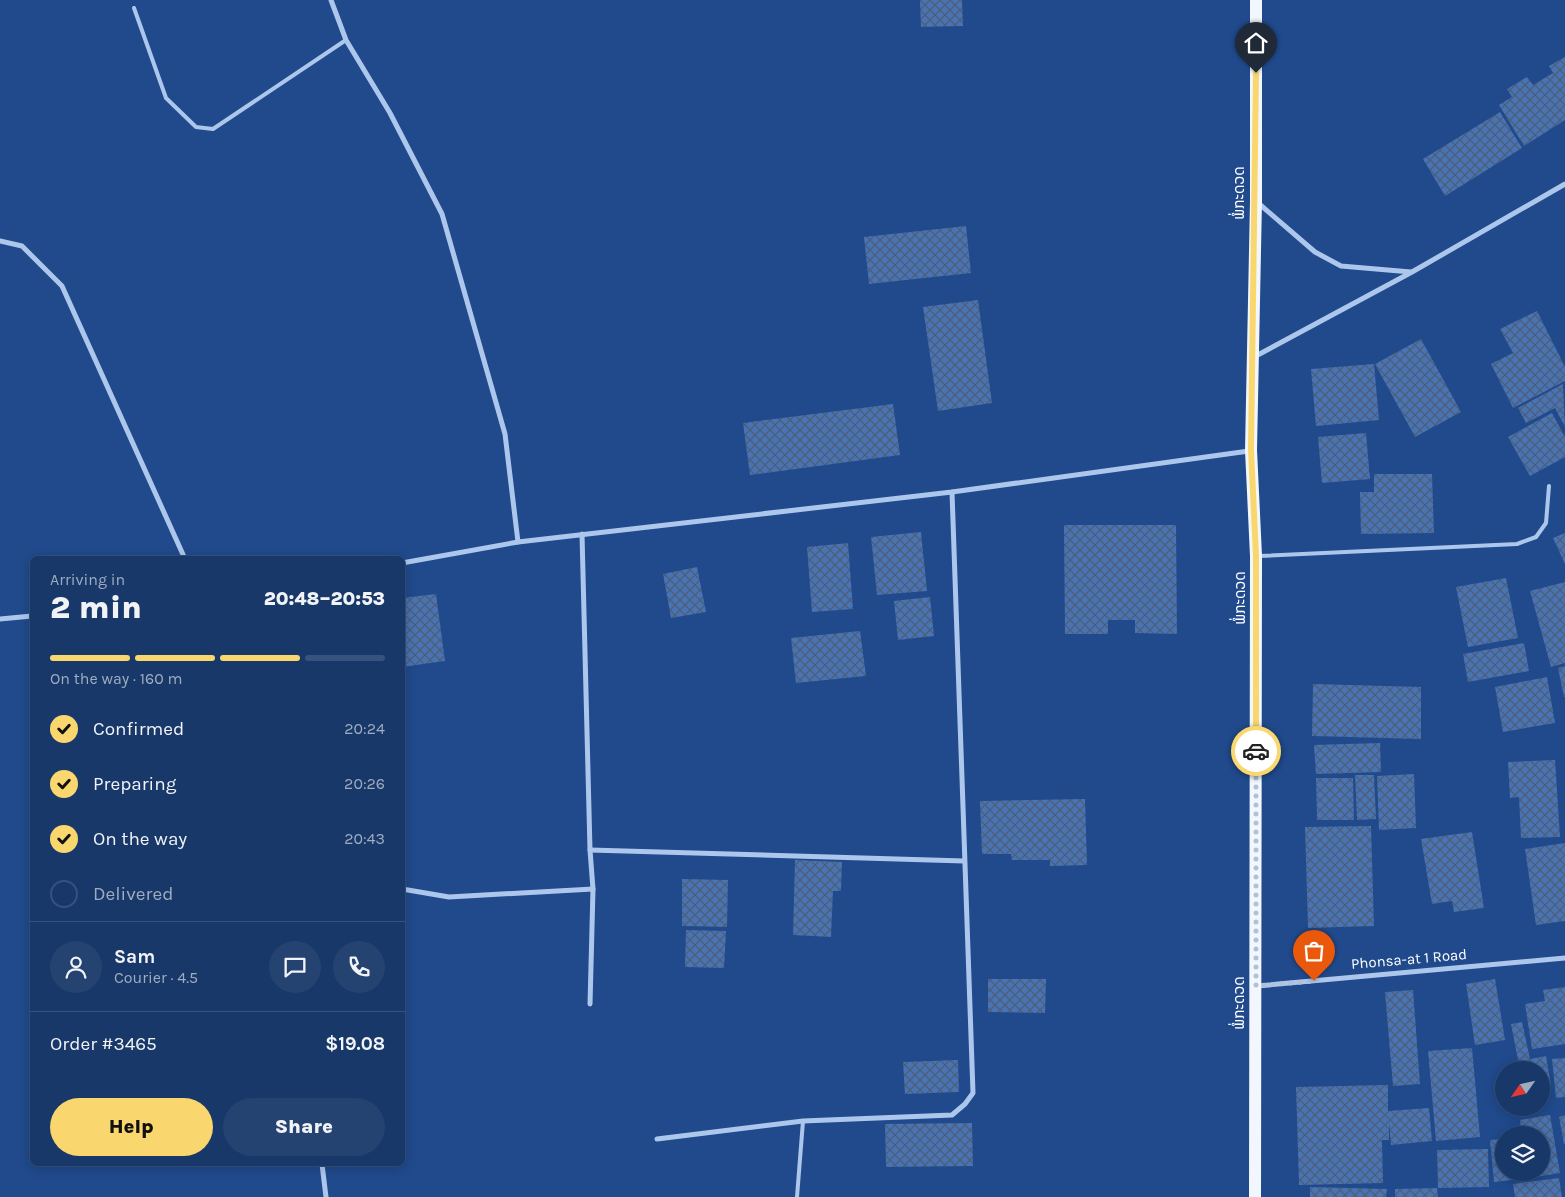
<!DOCTYPE html>
<html lang="en">
<head>
<meta charset="utf-8">
<style>
  :root { --surface:#183869; --page:#254371; --text:#f1f3f6; --muted:#9facc0; --line:#36527d; --accent:#f9d76e }
  body { margin:0; font-family:Karla,"Noto Sans Lao",sans-serif; background:var(--page); color:var(--text); height:100vh; display:flex; flex-direction:column; font-size:19px; white-space:nowrap }
  * { box-sizing:border-box; margin:0 }
  p { font-size:16px; color:var(--muted) }
  .icon { flex:none; width:28px; height:28px; fill:none; stroke:currentColor; stroke-width:2; stroke-linecap:round; stroke-linejoin:round }
  .map { position:relative; flex:1; overflow:hidden }
  .drawer { position:absolute; left:30px; top:556px; width:375px; height:610px; display:flex; flex-direction:column; background:var(--surface); border-radius:8px; box-shadow:0 2px 12px #0003,0 0 0 1px var(--line) }
  .drawer>* { flex:none }
  .needle { width:32px; rotate:236deg }
  .buttons { position:absolute; left:1495px; top:1061px; display:grid; gap:10px }
  .buttons a { display:grid; place-items:center; width:55px; height:55px; border-radius:50%; background:var(--surface); box-shadow:0 2px 12px #0003,0 0 0 1px var(--line); font-size:25px }
  .pin { position:absolute; display:grid; place-items:center; width:42px; height:42px; color:#fff; margin:-51px -21px; border-radius:50% 50% 50% 0; rotate:-45deg; box-shadow:0 0 5px #0007 }
  .pin .icon { rotate:45deg }
  .courier { position:absolute; display:grid; place-items:center; width:50px; height:50px; margin:-25px; border:4px solid #f9d76e; border-radius:50%; background:#fff; color:#222; box-shadow:0 1px 6px #0007 }
  .headline em { font-style:normal; font-weight:800 }
  .headline div { display:flex; flex-direction:column-reverse }
  .headline { display:flex; align-items:center; justify-content:space-between; height:85px; padding:0 20px }
  h1 { font-size:32px; font-weight:800; line-height:38px }
  .bar { display:grid; grid-template-columns:repeat(4,1fr); gap:8px 5px; align-content:center; height:60px; padding:0 20px }
  .bar i { height:6px; border-radius:4px; background:var(--line) }
  .bar .selected { background:var(--accent) }
  .bar p { grid-column:span 4 }
  .line { display:flex; align-items:center; gap:12px; padding:0 20px; border-top:1px solid var(--line) }
  .line div { flex:1 }
  .round { display:grid; place-items:center; flex:none; width:52px; height:52px; border-radius:26px; background:var(--page) }
  ol { padding:0 20px; list-style:none }
  li { display:flex; align-items:center; gap:15px; height:55px }
  li p { margin-inline-start:auto }
  li .icon { padding:5px; border-radius:50%; background:var(--accent); color:#111; stroke-width:4 }
  li:last-child { color:var(--muted) }
  li i { width:28px; height:28px; border:2px solid var(--line); border-radius:50% }
  .action { display:flex; gap:10px; margin-top:auto; padding:10px 20px }
  .action a { flex:1; height:58px; border-radius:30px; background:var(--accent); color:#111; font-size:20px; font-weight:800; line-height:58px; text-align:center }
  .action a+a { background:var(--page); color:var(--text) }
  .map>svg:first-child { display:block }
  .building { fill:url(#building-cross-hatch) }
  .lines { fill:none; stroke-linecap:round; stroke-linejoin:round }
  .service { stroke:#adc7ec; stroke-width:4 }
  .minor { stroke:#adc7ec; stroke-width:5 }
  .primary { stroke:#f2f7fe; stroke-width:12 }
  .done { stroke:#b1c0d7; stroke-width:5; stroke-dasharray:0 9 }
  .route { stroke:#f9d76e; stroke-width:6 }
  .labels { text-anchor:middle; stroke-width:5; stroke-linejoin:round; paint-order:stroke }
  .street-label { font-size:15px; fill:#fff; stroke:#204a8c }
</style>
</head>
<body>
<div class="map">
<svg width="1565" height="1197" viewBox="0 0 1565 1197">
  <defs>
    <pattern id="building-cross-hatch" width="8" height="8" patternUnits="userSpaceOnUse" patternTransform="scale(1.25)"><rect width="8" height="8" fill="#4973b3"/><path d="M0 0l8 8M0 8l8-8" fill="none" stroke="#4b5e7a"/></pattern>
  </defs>
  <rect width="100%" height="100%" fill="#204a8c"/>
  <!-- building -->
  <g class="building">
    <polygon points="920,0 962,0 963,26 921,27"/>
    <polygon points="1565,57 1565,120 1524,146 1499,105 1512,97 1507,89 1527,77 1533,85 1553,73 1549,66"/>
    <polygon points="1500,112 1522,148 1445,196 1423,159"/>
    <polygon points="966,226 971,273 869,284 864,237"/>
    <polygon points="978,300 992,403 938,411 923,307"/>
    <polygon points="1537,311 1565,367 1565,381 1513,408 1491,364 1513,353 1500,329"/>
    <polygon points="1421,339 1461,412 1415,437 1375,364"/>
    <polygon points="1374,364 1379,420 1316,426 1311,369"/>
    <polygon points="1563,384 1565,427 1555,408 1526,423 1518,408"/>
    <polygon points="893,404 900,455 750,475 743,423"/>
    <polygon points="1552,413 1565,437 1565,457 1530,476 1508,437"/>
    <polygon points="1366,433 1370,479 1322,483 1318,437"/>
    <polygon points="1374,474 1432,474 1434,533 1361,534 1360,492 1374,492"/>
    <polygon points="1064,525 1176,525 1177,634 1135,633 1135,620 1108,620 1108,634 1065,634"/>
    <polygon points="921,532 927,591 877,595 871,537"/>
    <polygon points="1565,533 1565,564 1553,538"/>
    <polygon points="848,543 853,609 812,612 807,547"/>
    <polygon points="697,567 706,612 671,618 663,574"/>
    <polygon points="1506,578 1518,638 1468,647 1456,587"/>
    <polygon points="1565,582 1565,663 1551,667 1530,591"/>
    <polygon points="436,594 445,661 402,667 402,598"/>
    <polygon points="930,597 934,636 898,640 894,601"/>
    <polygon points="860,631 866,676 796,683 791,638"/>
    <polygon points="1524,643 1529,671 1468,682 1463,654"/>
    <polygon points="1565,666 1565,697 1564,697 1558,668"/>
    <polygon points="1547,677 1555,723 1503,732 1495,687"/>
    <polygon points="1313,684 1421,687 1421,739 1312,736"/>
    <polygon points="1380,743 1381,772 1316,774 1314,745"/>
    <polygon points="1555,760 1560,837 1521,838 1519,797 1510,798 1508,762"/>
    <polygon points="1414,774 1416,828 1379,830 1377,776"/>
    <polygon points="1355,775 1374,775 1376,819 1357,820"/>
    <polygon points="1316,778 1353,778 1354,820 1317,820"/>
    <polygon points="1085,799 1087,865 1050,866 1050,860 1012,860 1011,854 982,854 980,801"/>
    <polygon points="1371,826 1374,926 1308,928 1305,827"/>
    <polygon points="1472,832 1484,908 1454,912 1452,901 1432,904 1421,839"/>
    <polygon points="1565,843 1565,921 1536,925 1525,849"/>
    <polygon points="795,860 842,862 841,891 833,891 831,937 793,935"/>
    <polygon points="682,879 728,880 727,927 682,926"/>
    <polygon points="686,930 726,931 724,968 685,967"/>
    <polygon points="988,979 1046,979 1045,1013 988,1012"/>
    <polygon points="1495,979 1505,1040 1475,1045 1466,984"/>
    <polygon points="1565,987 1565,1044 1532,1049 1525,1004 1545,1001 1543,990"/>
    <polygon points="1413,990 1420,1084 1393,1086 1385,992"/>
    <polygon points="1522,1022 1530,1059 1546,1056 1551,1085 1541,1087 1541,1070 1520,1070 1511,1024"/>
    <polygon points="1472,1048 1480,1137 1436,1141 1428,1051"/>
    <polygon points="1565,1058 1565,1097 1556,1098 1552,1059"/>
    <polygon points="958,1060 959,1092 905,1094 903,1062"/>
    <polygon points="1388,1085 1388,1111 1429,1108 1432,1141 1391,1145 1389,1122 1389,1140 1382,1140 1383,1183 1299,1185 1296,1087"/>
    <polygon points="1550,1115 1560,1173 1517,1180 1516,1172 1541,1172 1541,1135 1522,1135 1520,1120"/>
    <polygon points="1565,1115 1565,1144 1564,1144 1559,1117"/>
    <polygon points="972,1123 973,1166 886,1167 885,1124"/>
    <polygon points="1504,1139 1504,1172 1511,1172 1512,1180 1494,1182 1490,1140"/>
    <polygon points="1488,1149 1489,1187 1438,1188 1437,1150"/>
    <polygon points="1559,1178 1562,1197 1515,1197 1513,1184"/>
    <polygon points="1310,1187 1387,1189 1386,1197 1310,1197"/>
    <polygon points="1437,1188 1438,1197 1395,1197 1395,1189"/>
  </g>
  <g class="lines">
    <!-- service -->
    <g class="service">
      <polyline points="134,8 166,98 196,127 213,129 346,40"/>
      <polyline points="1259,556 1517,544 1536,537 1546,523 1549,486"/>
      <polyline points="797,1197 803,1121"/>
    </g>
    <!-- minor -->
    <g class="minor">
      <polyline points="331,0 346,40 390,113 442,214 505,434 518,542"/>
      <polyline points="1257,202 1315,252 1341,266 1411,272"/>
      <polyline points="0,241 22,246 62,286 185,559"/>
      <polyline points="1254,357 1412,272 1565,184"/>
      <polyline points="582,534 590,850 593,889 590,1004"/>
      <polyline points="402,563 518,542 952,492 1249,451"/>
      <polyline points="0,619 32,616"/>
      <polyline points="590,850 964,861"/>
      <polyline points="402,889 449,897 593,889"/>
      <polyline points="1257,986 1565,958"/>
      <polyline points="657,1139 803,1121 952,1115 965,1104 973,1093 952,492"/>
      <polyline points="322,1164 326,1197"/>
    </g>
    <!-- primary -->
    <polyline class="primary" points="1255,1197 1256,556 1251,450 1256,201 1256,0"/>
  </g>
  <g class="lines">
    <!-- done -->
    <polyline class="done" points="1256,751 1256,986 1314,981"/>
    <!-- route -->
    <polyline class="route" points="1256,73 1251,450 1256,556 1256,751"/>
  </g>
  <g class="labels">
    <!-- street labels -->
    <g class="street-label">
      <text transform="translate(1239 193) rotate(-90)" y="5">ພໍ່ກະດວດ</text>
      <text transform="translate(1240 598) rotate(-90)" y="5">ພໍ່ກະດວດ</text>
      <text transform="translate(1409 959) rotate(-5)" y="5">Phonsa-at 1 Road</text>
      <text transform="translate(1239 1003) rotate(-90)" y="5">ພໍ່ກະດວດ</text>
    </g>
  </g>
</svg>
<div class="buttons">
<a><svg class="needle" viewBox="-14 -14 28 28"><path d="M0-13l5 13h-10z" fill="#e53935"/><path d="M0 13l5-13h-10z" fill="#9facc0"/></svg></a>
<a><svg class="icon" aria-label="layers" viewBox="0 0 24 24"><path d="M12 4l9 5-9 5-9-5zM3 14l9 5 9-5"/></svg></a>
</div>
<div class="pin" style="left:1314px;top:981px;background:#ea580c"><svg class="icon" aria-label="bag" viewBox="0 0 24 24"><path d="M5 8h14l-1 12H6zM9 8a3 3 0 0 1 6 0"/></svg></div>
<div class="pin" style="left:1256px;top:73px;background:#1f2937"><svg class="icon" aria-label="home" viewBox="0 0 24 24"><path d="M3 11l9-7 9 7M6 9v11h12V9"/></svg></div>
<div class="courier" style="left:1256px;top:751px"><svg class="icon" aria-label="car" viewBox="0 0 24 24"><path d="M5 17H2v-5l4-1 3-4h7l3 4 3 1v5h-3M9 17h6M6 11h13"/><circle cx="7" cy="17" r="2"/><circle cx="17" cy="17" r="2"/></svg></div>
<section class="drawer">
<div class="headline"><div><h1>2 min</h1><p>Arriving in</p></div><em>20:48–20:53</em></div>
<div class="bar"><i class="selected"></i><i class="selected"></i><i class="selected"></i><i></i><p>On the way · 160 m</p></div>
<ol>
<li><svg class="icon" aria-label="check" viewBox="0 0 24 24"><path d="M5 12l5 5 9-10"/></svg>Confirmed<p>20:24</p></li>
<li><svg class="icon" aria-label="check" viewBox="0 0 24 24"><path d="M5 12l5 5 9-10"/></svg>Preparing<p>20:26</p></li>
<li><svg class="icon" aria-label="check" viewBox="0 0 24 24"><path d="M5 12l5 5 9-10"/></svg>On the way<p>20:43</p></li>
<li><i></i>Delivered</li>
</ol>
<div class="line" style="height:90px"><a class="round"><svg class="icon" aria-label="person" viewBox="0 0 24 24"><circle cx="12" cy="8" r="4"/><path d="M4 21q1-7 8-7t8 7"/></svg></a><div><b>Sam</b><p>Courier · 4.5</p></div><a class="round"><svg class="icon" aria-label="chat" viewBox="0 0 24 24"><path d="M4 5h16v11H9l-5 4z"/></svg></a><a class="round"><svg class="icon" aria-label="phone" viewBox="0 0 24 24"><path d="M5 4h4l2 5-3 2q2 4 5 5l2-3 5 2v4C11 20 4 13 5 4z"/></svg></a></div>
<div class="line" style="height:65px"><div>Order #3465</div><b>$19.08</b></div>
<div class="action"><a>Help</a><a>Share</a></div>
</section>
</div>
</body>
</html>
